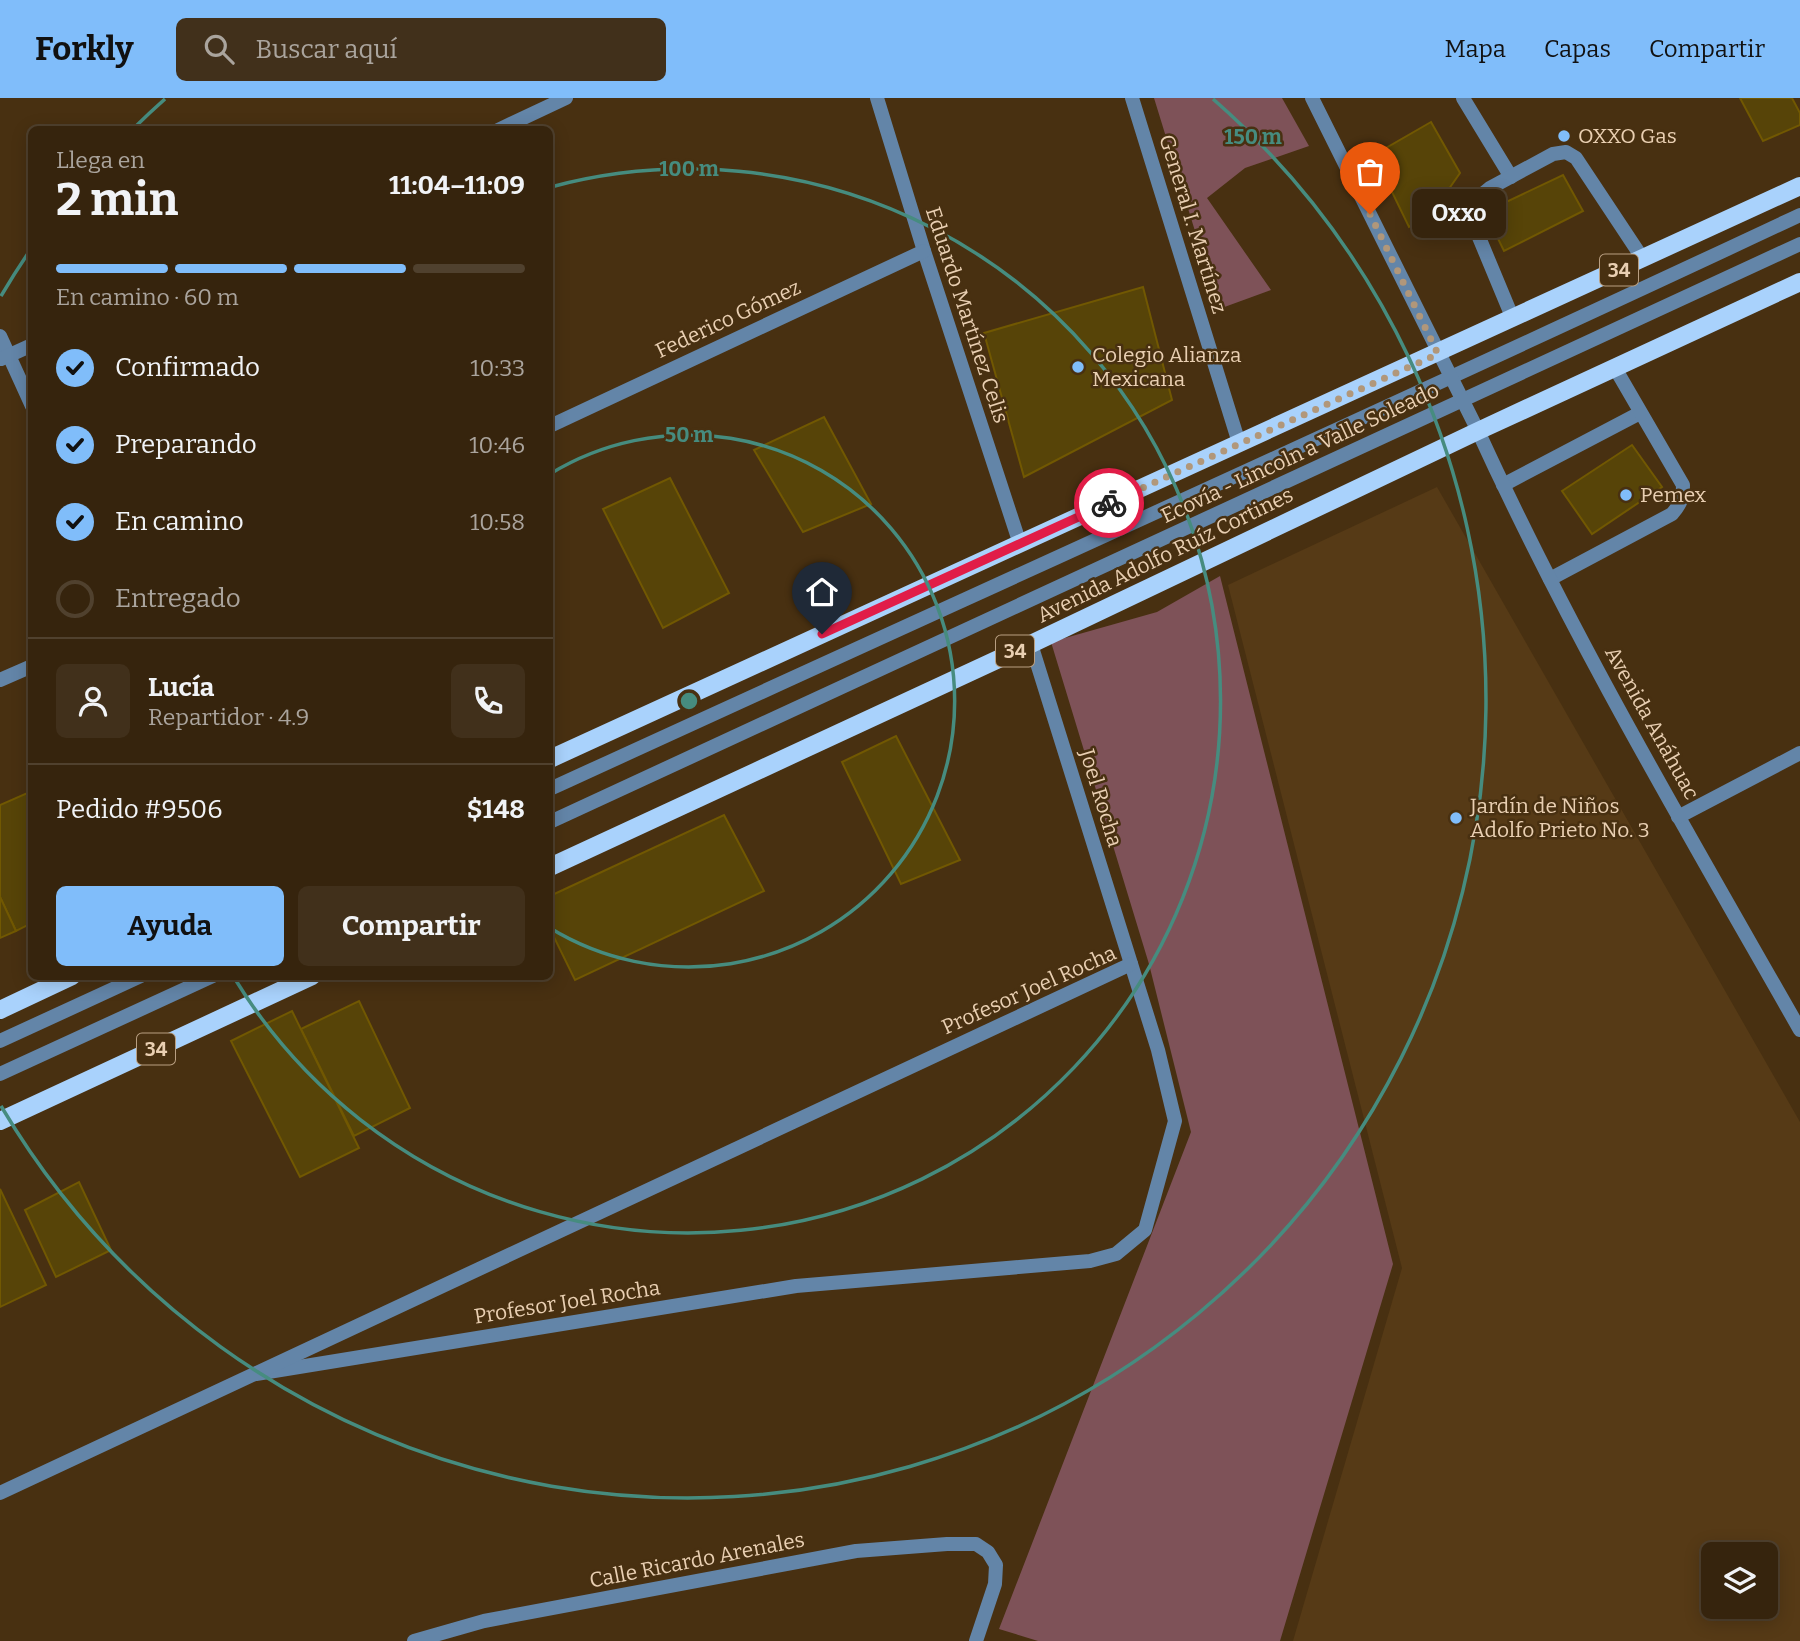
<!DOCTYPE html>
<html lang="es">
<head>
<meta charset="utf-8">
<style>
  :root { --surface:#36240d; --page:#41301b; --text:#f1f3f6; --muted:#aaa49d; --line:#50412e; --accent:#80bdfa }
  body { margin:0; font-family:Bitter,serif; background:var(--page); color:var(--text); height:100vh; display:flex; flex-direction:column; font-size:26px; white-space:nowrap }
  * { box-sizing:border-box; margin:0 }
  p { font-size:23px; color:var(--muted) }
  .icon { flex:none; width:38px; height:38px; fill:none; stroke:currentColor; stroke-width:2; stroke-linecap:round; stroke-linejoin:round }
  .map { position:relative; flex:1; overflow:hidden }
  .details { position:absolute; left:28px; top:28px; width:525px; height:854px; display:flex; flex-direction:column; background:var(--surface); border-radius:10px; box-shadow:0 4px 18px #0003,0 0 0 2px var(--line) }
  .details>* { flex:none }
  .fabs { position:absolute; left:1701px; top:1444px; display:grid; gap:14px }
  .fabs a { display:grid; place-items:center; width:77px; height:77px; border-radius:10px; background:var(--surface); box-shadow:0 4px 18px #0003,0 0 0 2px var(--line); font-size:35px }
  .pin { position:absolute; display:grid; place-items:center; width:60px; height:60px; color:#fff; margin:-72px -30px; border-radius:50% 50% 50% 0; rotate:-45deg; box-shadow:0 0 7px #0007 }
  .pin .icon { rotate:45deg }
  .courier { position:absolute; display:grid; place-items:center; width:70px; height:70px; margin:-35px; border:5px solid #e11d48; border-radius:50%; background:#fff; color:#222; box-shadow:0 2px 9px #0007 }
  .bubble { position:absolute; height:49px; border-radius:10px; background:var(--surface); box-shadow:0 4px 18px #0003,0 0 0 2px var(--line); font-size:23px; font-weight:700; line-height:49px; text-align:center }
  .summary em { font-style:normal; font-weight:700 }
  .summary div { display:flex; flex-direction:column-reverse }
  .summary { display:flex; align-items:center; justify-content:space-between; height:119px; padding:0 28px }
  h1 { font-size:46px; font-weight:700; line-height:52px }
  .bar { display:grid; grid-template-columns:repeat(4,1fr); gap:10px 7px; align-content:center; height:84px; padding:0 28px }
  .bar i { height:9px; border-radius:5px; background:var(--line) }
  .bar .current { background:var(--accent) }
  .bar p { grid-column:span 4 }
  .line { display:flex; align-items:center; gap:18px; padding:0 28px; border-top:2px solid var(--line) }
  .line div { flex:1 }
  .round { display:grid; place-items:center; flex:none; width:74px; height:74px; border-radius:10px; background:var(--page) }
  ol { padding:0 28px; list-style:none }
  li { display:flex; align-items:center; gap:21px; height:77px }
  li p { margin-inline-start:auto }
  li .icon { padding:7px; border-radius:50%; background:var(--accent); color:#111; stroke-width:4 }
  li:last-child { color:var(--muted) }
  li i { width:38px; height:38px; border:4px solid var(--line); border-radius:50% }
  .primary-button { display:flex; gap:14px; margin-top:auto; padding:14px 28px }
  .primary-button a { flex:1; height:80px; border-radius:10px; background:var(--accent); color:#111; font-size:28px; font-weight:700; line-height:80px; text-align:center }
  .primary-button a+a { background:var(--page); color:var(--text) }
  header { display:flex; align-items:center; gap:42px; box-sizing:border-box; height:98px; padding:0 35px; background:var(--accent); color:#111 }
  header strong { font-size:33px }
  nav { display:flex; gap:38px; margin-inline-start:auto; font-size:24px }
  .search { width:490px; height:63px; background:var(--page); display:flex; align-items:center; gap:18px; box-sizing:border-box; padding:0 24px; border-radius:10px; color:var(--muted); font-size:26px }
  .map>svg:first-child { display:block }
  .built { fill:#563a16; fill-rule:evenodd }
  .green { fill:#7e5258 }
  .building { fill:#574408; stroke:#715802; stroke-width:2 }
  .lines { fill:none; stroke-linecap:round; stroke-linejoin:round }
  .service { stroke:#6385a8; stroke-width:14 }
  .minor { stroke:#6385a8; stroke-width:14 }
  .tertiary { stroke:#6385a8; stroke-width:14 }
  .primary { stroke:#a9d2fc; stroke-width:18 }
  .done { stroke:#b1977a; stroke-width:7; stroke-dasharray:0 12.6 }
  .route { stroke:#e11d48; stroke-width:9 }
  .ring { fill:none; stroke:#468c7f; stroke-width:3.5 }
  .poi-dot { fill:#80bdfa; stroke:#483011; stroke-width:2.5 }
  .labels { text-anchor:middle; stroke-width:5; stroke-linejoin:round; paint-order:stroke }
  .shield { fill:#483011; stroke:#b99f82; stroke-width:2 }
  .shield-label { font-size:19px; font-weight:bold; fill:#e9cfb2 }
  .poi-label { font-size:21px; fill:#e9cfb2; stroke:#483011; text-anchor:start }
  .street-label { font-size:21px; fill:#e9cfb2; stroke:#483011 }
  .centre { fill:#468c7f; stroke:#483011; stroke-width:3.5 }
  .ring-label { font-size:21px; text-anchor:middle; font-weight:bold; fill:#468c7f; stroke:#483011; stroke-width:5; stroke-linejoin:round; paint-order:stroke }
</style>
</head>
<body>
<header>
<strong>Forkly</strong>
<div class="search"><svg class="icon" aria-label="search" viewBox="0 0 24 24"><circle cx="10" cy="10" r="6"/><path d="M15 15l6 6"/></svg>Buscar aquí</div>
<nav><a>Mapa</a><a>Capas</a><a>Compartir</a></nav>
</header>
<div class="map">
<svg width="1800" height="1543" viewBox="0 0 1800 1543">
  <rect width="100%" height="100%" fill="#483011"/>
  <!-- built -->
  <path class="built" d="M1437 389 1800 1024V1543H1293L1402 1170 1228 487ZM1713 1456H1766V1508H1713Z"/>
  <!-- green -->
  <g class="green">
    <polygon points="1154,0 1282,0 1309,48 1245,70 1207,100 1271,192 1219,211"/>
    <polygon points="1220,478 1393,1166 1280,1543 1038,1543 999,1531 1191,1034 1149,866 1051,544 1157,514"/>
  </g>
  <!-- building -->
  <g class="building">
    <polygon points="1740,0 1792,0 1800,15 1800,27 1763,43"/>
    <polygon points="1431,24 1460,75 1430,118 1409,129 1374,57"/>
    <polygon points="1563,77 1583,113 1504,153 1485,114"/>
    <polygon points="1143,189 1172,302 1024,379 984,235"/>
    <polygon points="824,319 871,406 803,434 754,352"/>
    <polygon points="1632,347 1662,389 1592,436 1562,393"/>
    <polygon points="670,380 729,495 663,530 603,411"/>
    <polygon points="896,638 960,762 901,786 842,664"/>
    <polygon points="32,693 32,825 16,833 0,799 0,707"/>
    <polygon points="724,717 764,793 575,882 550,831 550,798"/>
    <polygon points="0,799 16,833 0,840"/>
    <polygon points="359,903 410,1010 354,1038 301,931"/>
    <polygon points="292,913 359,1050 300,1079 231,943"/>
    <polygon points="79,1084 111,1152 56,1179 25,1112"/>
    <polygon points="0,1091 46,1187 0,1209"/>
  </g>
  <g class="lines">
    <!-- service -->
    <g class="service">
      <polyline points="1463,0 1511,79"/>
      <polyline points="1513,221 1471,120 1479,99 1490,90 1553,56 1566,54 1576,60 1643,161"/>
      <polyline points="1503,387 1640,315"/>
      <path d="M1550 481 1672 416C1681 406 1683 399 1683 387L1615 270"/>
      <path d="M550 691C966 500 1385 312 1800 117"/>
      <polyline points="550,724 1800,146"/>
      <polyline points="0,943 141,878"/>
      <polyline points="0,976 213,878"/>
    </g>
    <!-- minor -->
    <g class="minor">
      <polyline points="877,0 924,153 1020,446"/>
      <polyline points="1132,0 1239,345"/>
      <polyline points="498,32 566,0"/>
      <polyline points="0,238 32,308"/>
      <polyline points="1,261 32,247"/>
      <polyline points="550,328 924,153"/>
      <path d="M1478 333C1572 539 1688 735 1800 932"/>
      <polyline points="0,582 32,568"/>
      <polyline points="1678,719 1800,655"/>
      <polyline points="256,1276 796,1188 1090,1163 1116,1156 1145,1132 1175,1023 1158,952 1031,546"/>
      <polyline points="0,1395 1131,866"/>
      <polyline points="414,1543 484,1523 856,1453 947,1446 976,1446 988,1454 996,1467 995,1486 976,1543"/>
    </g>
    <!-- tertiary -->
    <polyline class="tertiary" points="1312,0 1478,333"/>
    <!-- primary -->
    <g class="primary">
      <polyline points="550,661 1800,88"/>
      <polyline points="550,769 1031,546 1478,333 1800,184"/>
      <polyline points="0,912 72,878"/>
      <polyline points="0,1023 312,878"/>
    </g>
  </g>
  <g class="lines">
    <!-- done -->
    <polyline class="done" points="1109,405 1438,256 1370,116"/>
    <!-- route -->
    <polyline class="route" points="822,536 1109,405"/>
  </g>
  <!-- distance rings -->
  <g class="ring">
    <path d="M550 376A266 266 0 1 1 550 830"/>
    <path d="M551 89A532 532 0 1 1 235 881"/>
    <path d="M1 198A798 798 0 0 1 31 151M135 29A798 798 0 0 1 165 1M1213 1A798 798 0 1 1 1 1008"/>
  </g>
  <!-- markers -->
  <g class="poi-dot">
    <circle cx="1564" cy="38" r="7"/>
    <circle cx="1078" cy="269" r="7"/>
    <circle cx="1626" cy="397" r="7"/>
    <circle cx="1456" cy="720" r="7"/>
  </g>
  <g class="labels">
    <!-- shield labels -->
    <g class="shield">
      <rect x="1600" y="156.5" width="38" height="31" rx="5"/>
      <rect x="996" y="537.5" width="38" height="31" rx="5"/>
      <rect x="137" y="935.5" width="38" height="31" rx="5"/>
    </g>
    <g class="shield-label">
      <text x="1619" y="179">34</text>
      <text x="1015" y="560">34</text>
      <text x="156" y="958">34</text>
    </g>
    <!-- poi labels -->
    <g class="poi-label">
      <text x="1578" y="45">OXXO Gas</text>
      <text x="1092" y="264">Colegio Alianza<tspan x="1092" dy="24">Mexicana</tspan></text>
      <text x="1640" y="404">Pemex</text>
      <text x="1470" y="715">Jardín de Niños<tspan x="1470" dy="24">Adolfo Prieto No. 3</tspan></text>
    </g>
    <!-- street labels -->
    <g class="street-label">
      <text transform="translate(1193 126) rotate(73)" y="7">General I. Martínez</text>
      <text transform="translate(967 217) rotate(72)" y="7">Eduardo Martínez Celis</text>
      <text transform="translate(728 221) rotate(-25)" y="7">Federico Gómez</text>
      <text transform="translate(1300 355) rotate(-25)" y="7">Ecovía - Lincoln a Valle Soleado</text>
      <text transform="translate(1165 457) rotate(-26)" y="7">Avenida Adolfo Ruíz Cortines</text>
      <text transform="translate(1652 625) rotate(61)" y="7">Avenida Anáhuac</text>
      <text transform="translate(1101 700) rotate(73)" y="7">Joel Rocha</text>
      <text transform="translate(1029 892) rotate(-24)" y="7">Profesor Joel Rocha</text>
      <text transform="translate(567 1204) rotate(-9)" y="7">Profesor Joel Rocha</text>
      <text transform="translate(697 1462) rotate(-11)" y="7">Calle Ricardo Arenales</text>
    </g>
  </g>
  <circle cx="689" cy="603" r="10" class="centre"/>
  <g class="ring-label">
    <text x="1253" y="46">150 m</text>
    <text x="689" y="78">100 m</text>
    <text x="689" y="344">50 m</text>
  </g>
</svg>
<div class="fabs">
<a><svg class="icon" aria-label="layers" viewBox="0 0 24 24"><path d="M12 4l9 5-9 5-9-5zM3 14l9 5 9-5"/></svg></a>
</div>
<div class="pin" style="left:1370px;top:116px;background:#ea580c"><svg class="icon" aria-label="bag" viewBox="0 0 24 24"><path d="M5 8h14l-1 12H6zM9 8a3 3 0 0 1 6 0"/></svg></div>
<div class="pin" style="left:822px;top:536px;background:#1f2937"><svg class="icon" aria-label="home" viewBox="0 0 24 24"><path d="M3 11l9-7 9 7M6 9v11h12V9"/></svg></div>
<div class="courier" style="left:1109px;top:405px"><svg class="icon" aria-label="bike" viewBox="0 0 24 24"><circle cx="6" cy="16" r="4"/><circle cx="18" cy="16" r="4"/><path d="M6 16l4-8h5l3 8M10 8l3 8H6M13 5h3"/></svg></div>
<div class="bubble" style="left:1412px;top:91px;width:94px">Oxxo</div>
<section class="details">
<div class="summary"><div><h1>2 min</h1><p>Llega en</p></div><em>11:04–11:09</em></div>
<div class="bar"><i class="current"></i><i class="current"></i><i class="current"></i><i></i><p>En camino · 60 m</p></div>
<ol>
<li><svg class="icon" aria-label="check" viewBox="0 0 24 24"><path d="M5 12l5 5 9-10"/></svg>Confirmado<p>10:33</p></li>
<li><svg class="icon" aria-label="check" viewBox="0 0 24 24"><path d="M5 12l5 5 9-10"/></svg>Preparando<p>10:46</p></li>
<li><svg class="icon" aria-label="check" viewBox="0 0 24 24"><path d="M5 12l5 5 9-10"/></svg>En camino<p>10:58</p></li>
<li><i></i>Entregado</li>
</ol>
<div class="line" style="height:126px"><a class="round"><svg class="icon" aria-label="person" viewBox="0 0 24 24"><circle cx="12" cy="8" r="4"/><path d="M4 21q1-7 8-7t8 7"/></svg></a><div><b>Lucía</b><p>Repartidor · 4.9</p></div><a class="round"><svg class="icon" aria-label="phone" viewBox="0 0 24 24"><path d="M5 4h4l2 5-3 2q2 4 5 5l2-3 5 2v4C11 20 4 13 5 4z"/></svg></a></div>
<div class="line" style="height:91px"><div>Pedido #9506</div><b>$148</b></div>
<div class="primary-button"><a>Ayuda</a><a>Compartir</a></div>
</section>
</div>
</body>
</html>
